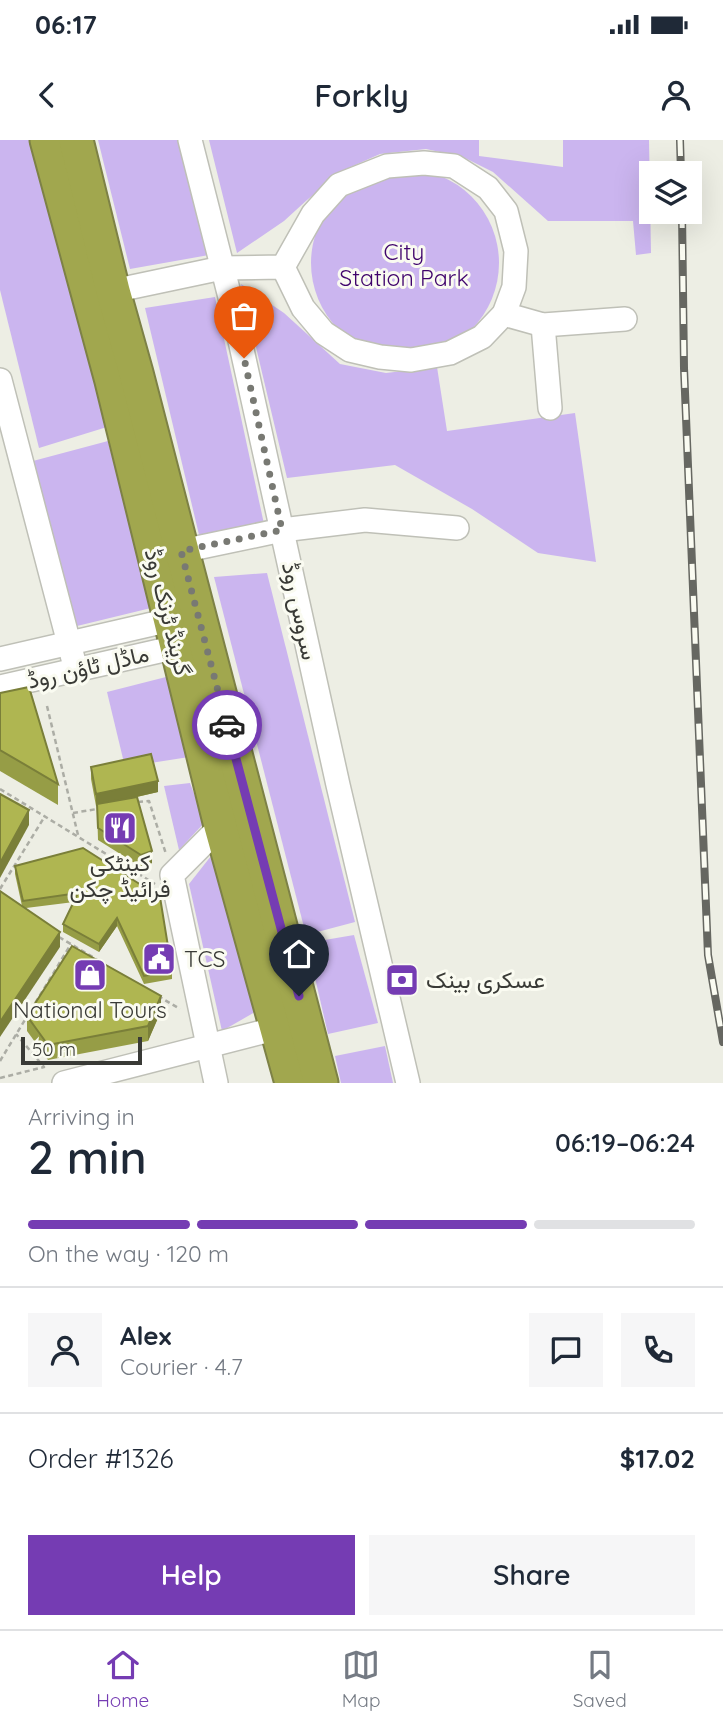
<!DOCTYPE html>
<html lang="en">
<head>
<meta charset="utf-8">
<style>
  :root { --surface:#fff; --page:#f6f6f7; --text:#1f2937; --muted:#747a83; --line:#e0e1e3; --accent:#753cb3 }
  body { margin:0; font-family:Quicksand,Vazirmatn,sans-serif; background:var(--page); color:var(--text); height:100vh; display:flex; flex-direction:column; font-size:26px; white-space:nowrap }
  * { box-sizing:border-box; margin:0 }
  p { font-size:23px; color:var(--muted) }
  .icon { flex:none; width:38px; height:38px; fill:none; stroke:currentColor; stroke-width:2; stroke-linecap:round; stroke-linejoin:round }
  .map { position:relative; height:943px; overflow:hidden }
  .sheet { display:flex; flex-direction:column; background:var(--surface); flex:1 }
  .sheet>* { flex:none }
  .buttons { position:absolute; left:639px; top:21px; display:grid; gap:14px }
  .buttons a { display:grid; place-items:center; width:63px; height:63px; border-radius:0px; background:var(--surface); box-shadow:0 7px 28px #0002; font-size:35px }
  .scale { position:absolute; left:21px; bottom:18px; width:121px; box-sizing:border-box; padding-left:7px; border:4px solid #393a36; border-top:0; font-size:19px; line-height:24px; white-space:nowrap; color:#393a36; -webkit-text-stroke:5px #fafbf1; paint-order:stroke }
  .pin { position:absolute; display:grid; place-items:center; width:60px; height:60px; color:#fff; margin:-72px -30px; border-radius:50% 50% 50% 0; rotate:-45deg; box-shadow:0 0 7px #0007 }
  .pin .icon { rotate:45deg }
  .courier { position:absolute; display:grid; place-items:center; width:70px; height:70px; margin:-35px; border:5px solid #753cb3; border-radius:50%; background:#fff; color:#222; box-shadow:0 2px 9px #0007 }
  .head em { font-style:normal; font-weight:600 }
  .head div { display:flex; flex-direction:column-reverse }
  .head { display:flex; align-items:center; justify-content:space-between; height:119px; padding:0 28px }
  h1 { font-size:46px; font-weight:600; line-height:52px }
  .bar { display:grid; grid-template-columns:repeat(4,1fr); gap:10px 7px; align-content:center; height:84px; padding:0 28px }
  .bar i { height:9px; border-radius:5px; background:var(--line) }
  .bar .selected { background:var(--accent) }
  .bar p { grid-column:span 4 }
  .line { display:flex; align-items:center; gap:18px; padding:0 28px; border-top:2px solid var(--line) }
  .line div { flex:1 }
  .round { display:grid; place-items:center; flex:none; width:74px; height:74px; border-radius:0px; background:var(--page) }
  .primary-button { display:flex; gap:14px; margin-top:auto; padding:14px 28px }
  .primary-button a { flex:1; height:80px; border-radius:0px; background:var(--accent); color:#fff; font-size:28px; font-weight:600; line-height:80px; text-align:center }
  .primary-button a+a { background:var(--page); color:var(--text) }
  .status { display:flex; justify-content:space-between; align-items:center; height:49px; padding:0 35px; background:var(--surface); direction:ltr }
  .status svg { height:19px; fill:currentColor }
  header { display:flex; justify-content:space-between; align-items:center; height:91px; padding:0 28px; background:var(--surface); font-size:32px; font-weight:600 }
  .tabs { display:flex; justify-content:space-around; align-items:center; height:98px; border-top:2px solid var(--line); background:var(--surface); font-size:19px; color:var(--muted) }
  .tabs a { display:grid; justify-items:center; gap:4px }
  .tabs .selected { color:var(--accent) }
  .map>svg:first-child { display:block }
  .green { fill:#cbb5ef }
  .lines { fill:none; stroke-linecap:round; stroke-linejoin:round }
  .minor-casing { stroke:#bfc0b7; stroke-width:26 }
  .highway-casing { stroke:#7d8146; stroke-width:37 }
  .path { stroke:#acada5; stroke-width:2.5; stroke-dasharray:5 3.5; stroke-linecap:butt }
  .minor { stroke:#fff; stroke-width:23 }
  .highway { stroke:#a1a74e; stroke-width:33 }
  .rail-casing { stroke:#666761; stroke-width:8 }
  .rail { stroke:#fafbf1; stroke-width:5; stroke-dasharray:16; stroke-linecap:butt }
  .wall { fill:#969d46 }
  .shaded-wall { fill:#7a7f39 }
  .building { fill:#afb651; stroke:#7a7f39; stroke-width:2 }
  .done { stroke:#787973; stroke-width:7; stroke-dasharray:0 12.6 }
  .route { stroke:#753cb3; stroke-width:9 }
  .labels { text-anchor:middle; stroke-width:6; stroke-linejoin:round; paint-order:stroke }
  .park-label { font-size:23px; fill:#3f036c; stroke:#fafbf1 }
  .street-label { font-size:23px; fill:#393a36; stroke:#fafbf1 }
  .poi-label { font-size:23px; fill:#393a36; stroke:#fafbf1 }
</style>
</head>
<body>
<div class="status"><b>06:17</b><svg viewBox="0 0 49 12"><path d="M0 12V9h3v3zM5 12V6h3v6zM10 12V3h3v9zM15 12V0h3v12zM26 1h20v11H26zM47 4h2v5h-2z"/></svg></div>
<header><svg class="icon" aria-label="back" viewBox="0 0 24 24"><path d="M15 5l-7 7 7 7"/></svg>Forkly<svg class="icon" aria-label="person" viewBox="0 0 24 24"><circle cx="12" cy="8" r="4"/><path d="M4 21q1-7 8-7t8 7"/></svg></header>
<div class="map">
<svg width="723" height="943" viewBox="0 0 723 943">
  <rect width="100%" height="100%" fill="#edeee4"/>
  <!-- green -->
  <g class="green">
    <polygon points="0,0 31,0 107,287 39,308 0,150"/>
    <polygon points="98,0 181,0 209,115 130,129"/>
    <polygon points="209,0 479,0 479,16 563,27 563,0 649,0 651,113 636,115 633,81 548,81 493,32 463,17 426,9 380,14 344,30 307,60 284,81 237,113"/>
    <circle cx="405" cy="123" r="94"/>
    <polygon points="241,144 284,173 340,224 386,233 437,227 447,291 575,273 596,422 538,413 472,369 395,325 287,338"/>
    <polygon points="215,157 264,384 200,399 145,168"/>
    <polygon points="108,301 151,468 77,486 33,321"/>
    <polygon points="267,433 355,782 306,795 214,437"/>
    <polygon points="166,537 189,617 125,627 107,552"/>
    <polygon points="190,643 205,682 179,710 164,646"/>
    <polygon points="211,716 255,872 222,891 189,744"/>
    <polygon points="354,795 378,883 328,894 307,803"/>
    <polygon points="385,906 393,943 341,943 335,916"/>
  </g>
  <g class="lines">
    <defs>
      <g id="minor">
        <polyline points="190,0 233,169 338,645 408,943"/>
        <polyline points="113,151 222,128 283,127 313,74 339,45 387,26 424,23 454,26 488,48 506,71 516,111 514,147 504,174 482,197 450,213 411,220 380,217 350,210 324,193 303,168 283,127"/>
        <polyline points="504,174 543,185 625,179"/>
        <polyline points="543,185 550,268"/>
        <polyline points="0,240 76,530"/>
        <polyline points="182,411 282,390 365,380 457,388"/>
        <polyline points="0,519 170,480"/>
        <polyline points="0,547 177,507"/>
        <polyline points="64,943 278,888"/>
        <polyline points="216,943 172,735 221,686"/>
      </g>
      <g id="highway">
        <polyline points="47,0 112,241 221,686 292,943"/>
        <polyline points="76,0 113,151 136,233 182,411 321,943"/>
      </g>
    </defs>
    <!-- minor casing -->
    <use href="#minor" class="minor-casing"/>
    <!-- highway casing -->
    <use href="#highway" class="highway-casing"/>
    <!-- path -->
    <g class="path">
      <polyline points="47,566 78,695"/>
      <polyline points="0,649 155,744"/>
      <polyline points="138,662 149,661 166,714"/>
      <polyline points="73,673 97,669"/>
      <polyline points="0,749 45,676"/>
      <polyline points="59,797 101,822"/>
      <polyline points="158,856 180,869"/>
      <polyline points="0,921 71,804"/>
      <polyline points="0,938 44,927 16,894"/>
    </g>
    <!-- minor -->
    <use href="#minor" class="minor"/>
    <!-- highway -->
    <use href="#highway" class="highway"/>
    <defs>
      <g id="rail">
        <polyline points="680,0 681,33"/>
        <polyline points="682,72 684,228 708,815 723,902"/>
      </g>
    </defs>
    <!-- rail casing -->
    <use href="#rail" class="rail-casing"/>
    <!-- rail -->
    <use href="#rail" class="rail"/>
  </g>
  <!-- wall -->
  <g class="wall">
    <polygon points="0,553 58,644 58,665 0,631"/>
    <polygon points="91,627 158,652 137,657 152,723 141,727 98,700 97,666 96,666 91,639"/>
    <polygon points="83,708 172,831 172,839 144,844 117,786 99,812 63,792 63,784 74,762 26,768 60,807 22,766 15,734 15,726"/>
    <polygon points="161,871 148,901 48,920 27,891 27,876"/>
  </g>
  <!-- shaded-wall -->
  <g class="shaded-wall">
    <polygon points="158,641 158,652 96,666 96,654"/>
    <polygon points="29,670 29,685 0,738 0,723"/>
    <polygon points="152,711 152,723 141,727 141,715"/>
    <polygon points="117,778 117,786 99,812 99,804"/>
    <polygon points="60,792 60,807 0,897 0,882"/>
    <polygon points="161,856 161,871 148,901 148,886"/>
  </g>
  <!-- building -->
  <g class="building">
    <polygon points="29,547 58,644 0,610 0,553"/>
    <polygon points="151,614 158,641 96,654 91,627"/>
    <polygon points="0,654 29,670 0,723"/>
    <polygon points="137,657 152,711 141,715 98,688 97,664"/>
    <polygon points="83,708 160,757 172,831 144,836 117,778 99,804 63,784 78,753 23,761 15,726"/>
    <polygon points="0,751 60,792 0,882"/>
    <polygon points="72,806 161,856 148,886 48,905 27,876"/>
  </g>
  <g class="lines">
    <!-- done -->
    <polyline class="done" points="227,585 181,411 282,390 244,218"/>
    <!-- route -->
    <polyline class="route" points="227,585 299,856"/>
  </g>
  <!-- icons -->
  <defs>
    <symbol id="restaurant-square" viewBox="-11 -11 22 22"><rect x="-9" y="-9" width="18" height="18" rx="4" fill="#753cb3" stroke="#fafbf1"/><path d="M-5-6h1v4h1v-4h1v4h1v-4h1v5L-1.5 .5V6h-2V.5L-5-1ZM5-6V6H3V1.5H1.5Q1.5-4 5-6Z" fill="#fff"/></symbol>
    <symbol id="civic-square" viewBox="-11 -11 22 22"><rect x="-9" y="-9" width="18" height="18" rx="4" fill="#753cb3" stroke="#fafbf1"/><path d="M-.6-6.5H3V-4.5H.6V-3L4-1V1h2V6H-6V1h2V-1L-.6-3ZM-1.2 2.5V6h2.4V2.5Z" fill="#fff"/></symbol>
    <symbol id="shop-square" viewBox="-11 -11 22 22"><rect x="-9" y="-9" width="18" height="18" rx="4" fill="#753cb3" stroke="#fafbf1"/><path d="M-5-2.5h2.3a2.7 3.5 0 0 1 5.4 0H5L5.5 6h-11ZM-1.5-2.5h3a1.5 2.3 0 0 0-3 0Z" fill="#fff"/></symbol>
    <symbol id="bank-square" viewBox="-11 -11 22 22"><rect x="-9" y="-9" width="18" height="18" rx="4" fill="#753cb3" stroke="#fafbf1"/><path d="M-6-4H6V4H-6ZM0-2.3a2.3 2.3 0 1 0 0 4.6a2.3 2.3 0 1 0 0-4.6Z" fill="#fff"/></symbol>
  </defs>
  <g fill-rule="evenodd">
    <use href="#restaurant-square" x="101" y="669" width="38" height="38"/>
    <use href="#civic-square" x="140" y="800" width="38" height="38"/>
    <use href="#shop-square" x="71" y="816" width="38" height="38"/>
    <use href="#bank-square" x="383" y="821" width="38" height="38"/>
  </g>
  <g class="labels">
    <!-- park labels -->
    <g class="park-label">
      <text x="404" y="120">City<tspan x="404" dy="26">Station Park</tspan></text>
    </g>
    <!-- street labels -->
    <g class="street-label">
      <text transform="translate(300 471) rotate(78)" y="8">سروس روڈ</text>
      <text transform="translate(168 472) rotate(76)" y="8">گرینڈ ٹرنک روڈ</text>
      <text transform="translate(88 527) rotate(-13)" y="8">ماڈل ٹاؤن روڈ</text>
    </g>
    <!-- poi labels -->
    <g class="poi-label">
      <text x="120" y="731">کینٹکی<tspan x="120" dy="26">فرائیڈ چکن</tspan></text>
      <text x="184" y="827" text-anchor="start">TCS</text>
      <text x="426" y="848" text-anchor="start">عسکری بینک</text>
      <text x="90" y="878">National Tours</text>
    </g>
  </g>
</svg>
<div class="buttons">
<a><svg class="icon" aria-label="layers" viewBox="0 0 24 24"><path d="M12 4l9 5-9 5-9-5zM3 14l9 5 9-5"/></svg></a>
</div>
<div class="scale">50 m</div>
<div class="pin" style="left:244px;top:218px;background:#ea580c"><svg class="icon" aria-label="bag" viewBox="0 0 24 24"><path d="M5 8h14l-1 12H6zM9 8a3 3 0 0 1 6 0"/></svg></div>
<div class="pin" style="left:299px;top:856px;background:#1f2937"><svg class="icon" aria-label="home" viewBox="0 0 24 24"><path d="M3 11l9-7 9 7M6 9v11h12V9"/></svg></div>
<div class="courier" style="left:227px;top:585px"><svg class="icon" aria-label="car" viewBox="0 0 24 24"><path d="M5 17H2v-5l4-1 3-4h7l3 4 3 1v5h-3M9 17h6M6 11h13"/><circle cx="7" cy="17" r="2"/><circle cx="17" cy="17" r="2"/></svg></div>
</div>
<section class="sheet">
<div class="head"><div><h1>2 min</h1><p>Arriving in</p></div><em>06:19–06:24</em></div>
<div class="bar"><i class="selected"></i><i class="selected"></i><i class="selected"></i><i></i><p>On the way · 120 m</p></div>
<div class="line" style="height:126px"><a class="round"><svg class="icon" aria-label="person" viewBox="0 0 24 24"><circle cx="12" cy="8" r="4"/><path d="M4 21q1-7 8-7t8 7"/></svg></a><div><b>Alex</b><p>Courier · 4.7</p></div><a class="round"><svg class="icon" aria-label="chat" viewBox="0 0 24 24"><path d="M4 5h16v11H9l-5 4z"/></svg></a><a class="round"><svg class="icon" aria-label="phone" viewBox="0 0 24 24"><path d="M5 4h4l2 5-3 2q2 4 5 5l2-3 5 2v4C11 20 4 13 5 4z"/></svg></a></div>
<div class="line" style="height:91px"><div>Order #1326</div><b>$17.02</b></div>
<div class="primary-button"><a>Help</a><a>Share</a></div>
</section>
<nav class="tabs">
<a class="selected"><svg class="icon" aria-label="home" viewBox="0 0 24 24"><path d="M3 11l9-7 9 7M6 9v11h12V9"/></svg>Home</a>
<a><svg class="icon" aria-label="map" viewBox="0 0 24 24"><path d="M3 6l6-2 6 2 6-2v14l-6 2-6-2-6 2zM9 4v14M15 6v14"/></svg>Map</a>
<a><svg class="icon" aria-label="saved" viewBox="0 0 24 24"><path d="M7 4h10v16l-5-4-5 4z"/></svg>Saved</a>
</nav>
</body>
</html>
